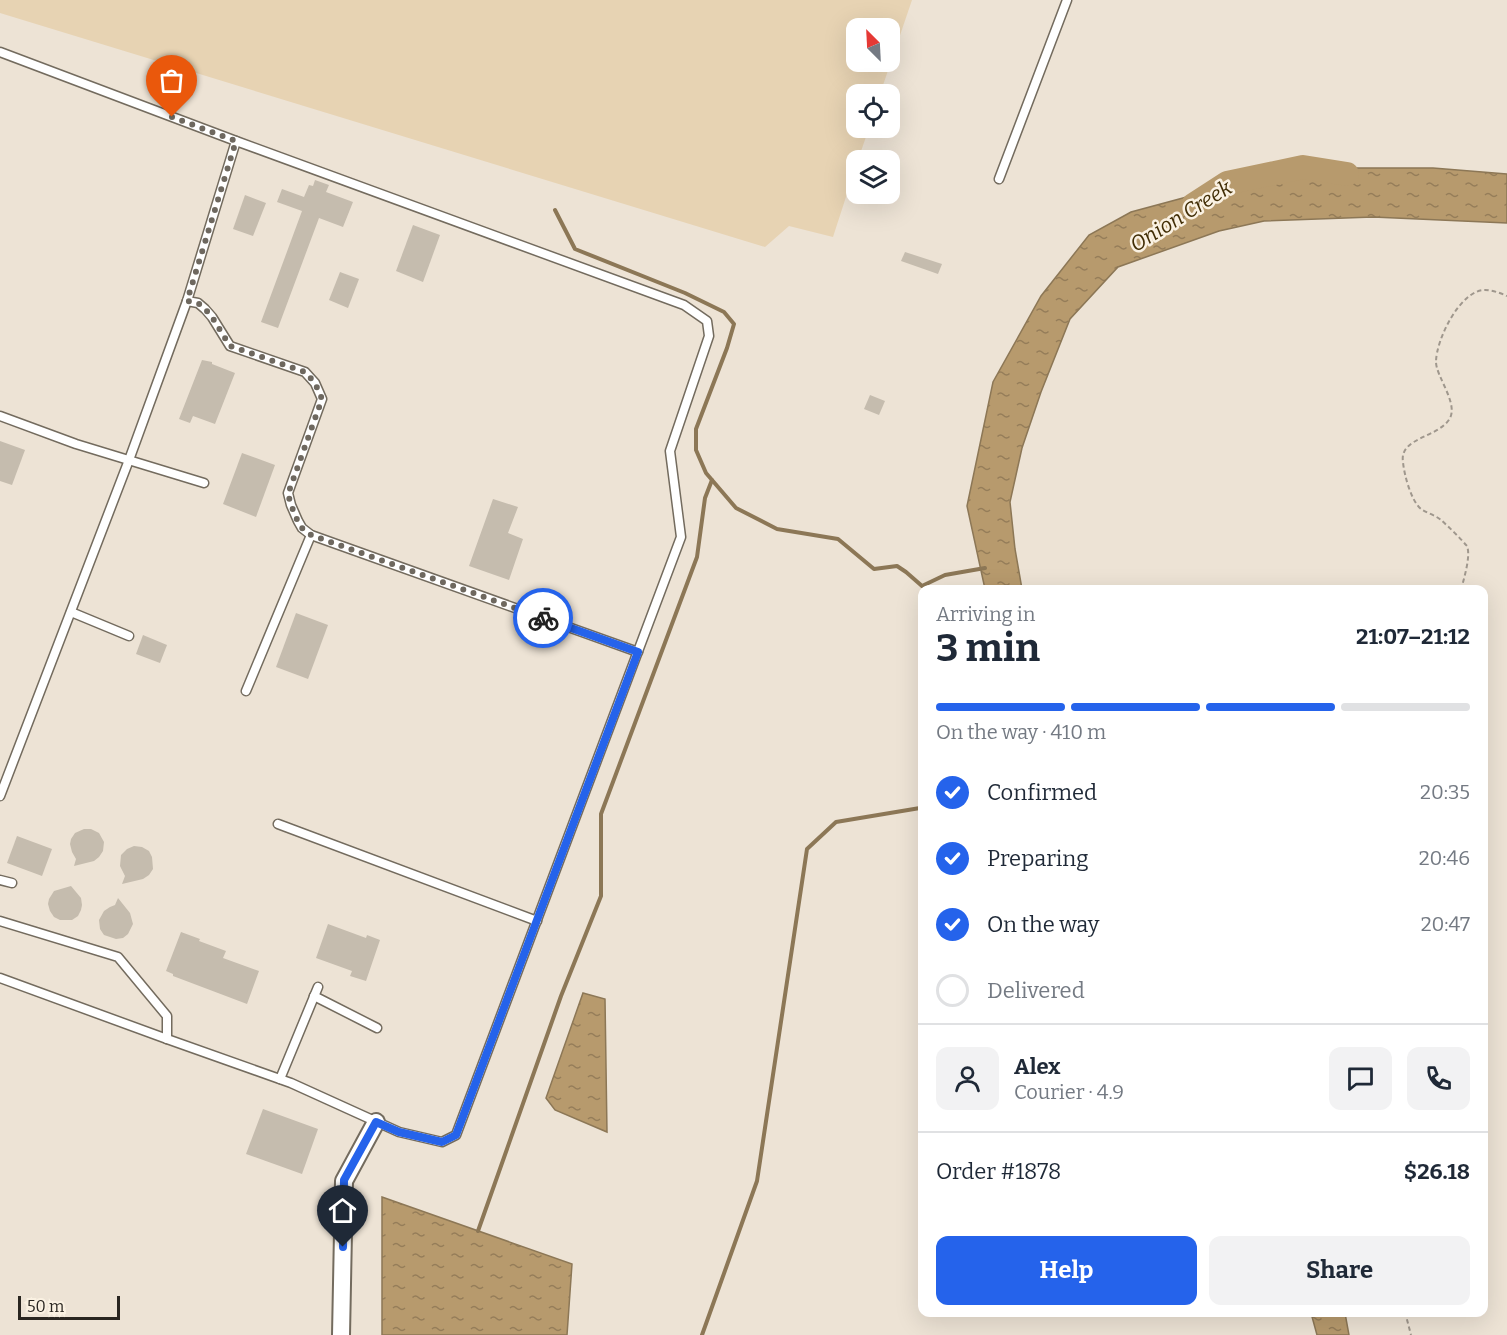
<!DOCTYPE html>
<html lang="en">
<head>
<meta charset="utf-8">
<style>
  :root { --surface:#fff; --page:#f2f2f3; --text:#1f2937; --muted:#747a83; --line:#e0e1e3; --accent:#2563eb }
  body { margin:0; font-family:Bitter,serif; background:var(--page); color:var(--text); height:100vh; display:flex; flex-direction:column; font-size:22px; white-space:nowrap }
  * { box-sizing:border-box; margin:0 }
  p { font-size:20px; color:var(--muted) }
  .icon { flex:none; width:33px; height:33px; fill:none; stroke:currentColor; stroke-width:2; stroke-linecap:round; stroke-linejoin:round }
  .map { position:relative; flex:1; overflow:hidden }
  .panel { position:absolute; left:918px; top:585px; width:570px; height:732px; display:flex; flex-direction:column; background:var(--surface); border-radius:12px; box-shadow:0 6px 24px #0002 }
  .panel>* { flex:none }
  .needle { width:39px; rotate:336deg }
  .tools { position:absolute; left:846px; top:18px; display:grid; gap:12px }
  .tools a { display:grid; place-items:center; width:54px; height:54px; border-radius:12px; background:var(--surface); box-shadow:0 6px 24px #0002; font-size:30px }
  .scale { position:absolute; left:18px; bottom:15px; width:102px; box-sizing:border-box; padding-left:6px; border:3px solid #292520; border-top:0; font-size:16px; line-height:21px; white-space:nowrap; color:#292520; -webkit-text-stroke:4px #faf1e2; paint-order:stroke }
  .pin { position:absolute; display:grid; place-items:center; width:51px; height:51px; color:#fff; margin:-62px -26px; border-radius:50% 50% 50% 0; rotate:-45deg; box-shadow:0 0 6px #0007 }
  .pin .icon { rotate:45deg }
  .courier { position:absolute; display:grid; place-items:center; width:60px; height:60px; margin:-30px; border:4px solid #2563eb; border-radius:50%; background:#fff; color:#222; box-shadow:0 2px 8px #0007 }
  .head em { font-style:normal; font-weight:700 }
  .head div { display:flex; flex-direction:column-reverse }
  .head { display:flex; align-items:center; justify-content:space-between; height:102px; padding:0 18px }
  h1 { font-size:39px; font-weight:700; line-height:45px }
  .bar { display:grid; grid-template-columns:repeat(4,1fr); gap:9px 6px; align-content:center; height:72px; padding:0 18px }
  .bar i { height:8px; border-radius:4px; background:var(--line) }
  .bar .current { background:var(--accent) }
  .bar p { grid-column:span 4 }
  .line { display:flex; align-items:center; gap:15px; padding:0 18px; border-top:2px solid var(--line) }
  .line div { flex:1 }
  .round { display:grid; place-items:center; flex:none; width:63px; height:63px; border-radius:12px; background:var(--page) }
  ol { padding:0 18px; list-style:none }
  li { display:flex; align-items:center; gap:18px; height:66px }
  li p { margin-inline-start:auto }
  li .icon { padding:6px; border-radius:50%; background:var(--accent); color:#fff; stroke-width:4 }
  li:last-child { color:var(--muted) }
  li i { width:33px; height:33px; border:3px solid var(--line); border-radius:50% }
  .action { display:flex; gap:12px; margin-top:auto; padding:12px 18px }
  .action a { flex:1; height:69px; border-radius:12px; background:var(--accent); color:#fff; font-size:24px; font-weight:700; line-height:69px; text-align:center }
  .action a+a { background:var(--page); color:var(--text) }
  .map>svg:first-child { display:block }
  .green { fill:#e7d3b3; fill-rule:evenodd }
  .water { fill:url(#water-ripples); stroke:#8c7756; stroke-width:1.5 }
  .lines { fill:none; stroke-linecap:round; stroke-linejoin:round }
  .stream { stroke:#8c7756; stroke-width:4 }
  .river { stroke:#b79a6d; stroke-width:24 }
  .building { fill:#c5bcae }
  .service-casing { stroke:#736b5e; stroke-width:11 }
  .minor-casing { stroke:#736b5e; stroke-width:20 }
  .path { stroke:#9f978d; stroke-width:2; stroke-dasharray:4.5 3; stroke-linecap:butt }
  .service { stroke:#fff; stroke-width:8 }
  .minor { stroke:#fff; stroke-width:16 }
  .done { stroke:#6e685f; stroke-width:6; stroke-dasharray:0 10.8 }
  .route { stroke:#2563eb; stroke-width:8 }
  .labels { text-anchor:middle; stroke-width:5; stroke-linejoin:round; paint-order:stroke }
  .water-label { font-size:21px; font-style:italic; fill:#412d05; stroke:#faf1e2 }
</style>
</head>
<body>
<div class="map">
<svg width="1507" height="1335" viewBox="0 0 1507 1335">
  <defs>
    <pattern id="water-ripples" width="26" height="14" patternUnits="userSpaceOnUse" patternTransform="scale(1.5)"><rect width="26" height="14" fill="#b79a6d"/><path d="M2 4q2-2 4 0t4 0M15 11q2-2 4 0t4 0" fill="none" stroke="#957d59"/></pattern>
  </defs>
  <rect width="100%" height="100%" fill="#ede3d5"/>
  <!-- green -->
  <path class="green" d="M0 0H912L880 94H856V128H869L858 160H856V166L833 237 789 226 765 247 0 13ZM856 28H890V62H856Z"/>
  <!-- water -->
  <g class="water">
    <polygon points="1323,168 1433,168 1507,174 1507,223 1373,217 1264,221 1219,231 1118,267 1070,319 1041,392 1022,448 1010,502 1015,549 1022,589 985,589 967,506 993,382 1041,296 1089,235 1131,212 1220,188"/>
    <polygon points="583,993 605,999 607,1132 555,1110 546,1098"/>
    <polygon points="382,1197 572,1264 567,1335 382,1335"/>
    <polygon points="1311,1313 1345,1313 1349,1335 1317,1335"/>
  </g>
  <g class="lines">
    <!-- stream -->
    <g class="stream">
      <polyline points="555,210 575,249 685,293 724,312 734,324 727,348 696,429 696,450 706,473 736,508 777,529 838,539 874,569 897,566 906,572 922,586 945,575 985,568"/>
      <polyline points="478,1231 561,996 601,896 601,814 697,557 705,498 712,480"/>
      <polyline points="702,1335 757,1181 807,849 836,822 920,808 922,806"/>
    </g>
    <!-- river -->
    <polyline class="river" points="1193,205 1227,183 1303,167 1347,174"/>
  </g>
  <!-- building -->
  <g class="building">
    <polygon points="315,180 329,185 326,192 353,202 343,227 319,218 278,328 261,322 302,211 277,202 282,189 304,197 309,185 313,186"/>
    <polygon points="245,195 266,203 253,236 233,229"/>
    <polygon points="413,225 440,235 423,282 396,271"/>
    <polygon points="905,252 942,264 938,274 901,261"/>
    <polygon points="340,272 359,279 348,308 329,300"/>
    <polygon points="202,360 212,362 212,364 235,373 215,424 193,416 190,423 179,419"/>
    <polygon points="870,395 885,401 879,415 864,409"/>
    <polygon points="0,441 25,450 12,485 0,481"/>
    <polygon points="242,453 275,465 256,517 223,504"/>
    <polygon points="493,499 518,507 508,533 523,539 509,580 469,566"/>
    <polygon points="296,613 328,625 308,679 276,667"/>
    <polygon points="143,635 167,645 160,663 136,654"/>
    <polygon points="84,829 91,829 99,833 104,842 103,851 99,857 94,861 74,866 76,859 72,852 70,844 71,839 75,833"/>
    <polygon points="17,836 52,849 42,876 7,863"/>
    <polygon points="134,846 142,847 149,851 152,857 153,869 149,875 143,879 122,884 125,876 120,866 121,855 127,849"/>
    <polygon points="71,886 81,898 82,905 81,910 78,916 72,920 60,920 54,917 50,911 48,904 49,899 54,891"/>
    <polygon points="118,898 130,913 133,924 128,934 123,938 116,939 104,935 100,929 99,920 104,911 110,907 115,905"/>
    <polygon points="328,924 366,938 367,935 380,940 366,981 350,976 352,971 316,958"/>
    <polygon points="181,932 200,939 199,941 226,951 223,958 259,971 247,1004 173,976 173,974 166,971"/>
    <polygon points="263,1109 318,1129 302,1174 246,1154"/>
  </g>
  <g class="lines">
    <defs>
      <g id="service">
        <polyline points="0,52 236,141 684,305 707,321 709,336 670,451 681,537 456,1135 442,1142 399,1132 291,1083 167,1039 0,978"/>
        <polyline points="999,179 1067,0"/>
        <polyline points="187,301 198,303 205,309 212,317 230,346 305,372 315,383 322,399 288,493 291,505 298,521 302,528 311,535 638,652"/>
        <polyline points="0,416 76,444 204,483"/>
        <polyline points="71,612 129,636"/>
        <polyline points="246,691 311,535"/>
        <polyline points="0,796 129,460 187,301 236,141"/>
        <polyline points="278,824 537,921"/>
        <polyline points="0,880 12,883"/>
        <polyline points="0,921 118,957 167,1016 167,1039"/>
        <polyline points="314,996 377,1028"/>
        <polyline points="280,1079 318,987"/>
      </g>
      <polyline id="minor" points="341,1335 344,1181 376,1122"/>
    </defs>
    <!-- service casing -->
    <use href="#service" class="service-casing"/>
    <!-- minor casing -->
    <use href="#minor" class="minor-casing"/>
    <!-- path -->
    <g class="path">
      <path d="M1461 590C1464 578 1471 556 1467 546 1460 538 1449 527 1441 520 1435 515 1427 513 1421 509 1411 501 1404 474 1403 462 1399 437 1439 438 1450 418 1458 403 1436 376 1436 362 1436 340 1460 290 1485 290 1491 290 1501 293 1507 296"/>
      <path d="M1484 673C1487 681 1487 688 1484 696"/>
      <polyline points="1405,1312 1411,1335"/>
    </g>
    <!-- service -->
    <use href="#service" class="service"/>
    <!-- minor -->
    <use href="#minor" class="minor"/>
  </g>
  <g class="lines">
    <!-- done -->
    <polyline class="done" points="172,117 236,141 187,301 198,303 205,309 212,317 230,346 305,372 315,383 322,399 288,494 291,505 298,522 302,528 311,535 543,618"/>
    <!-- route -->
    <polyline class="route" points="343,1247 344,1180 376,1122 399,1132 442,1142 456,1135 638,652 543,618"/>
  </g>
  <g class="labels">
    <!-- water labels -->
    <g class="water-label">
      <text transform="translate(1181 216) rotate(-32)" y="7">Onion Creek</text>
    </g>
  </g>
</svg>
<div class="tools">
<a><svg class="needle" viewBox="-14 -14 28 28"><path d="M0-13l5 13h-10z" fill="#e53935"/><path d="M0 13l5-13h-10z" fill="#747a83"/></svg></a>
<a><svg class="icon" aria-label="locate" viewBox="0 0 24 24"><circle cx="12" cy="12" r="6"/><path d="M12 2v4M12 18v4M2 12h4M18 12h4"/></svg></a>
<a><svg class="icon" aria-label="layers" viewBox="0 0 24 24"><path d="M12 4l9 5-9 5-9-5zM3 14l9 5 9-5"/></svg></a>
</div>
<div class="scale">50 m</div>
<div class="pin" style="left:172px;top:117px;background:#ea580c"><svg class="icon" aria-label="bag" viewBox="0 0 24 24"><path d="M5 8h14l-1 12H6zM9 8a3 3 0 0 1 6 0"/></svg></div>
<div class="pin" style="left:343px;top:1247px;background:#1f2937"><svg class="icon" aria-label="home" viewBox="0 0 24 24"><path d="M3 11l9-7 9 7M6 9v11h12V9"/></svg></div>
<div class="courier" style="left:543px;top:618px"><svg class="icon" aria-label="bike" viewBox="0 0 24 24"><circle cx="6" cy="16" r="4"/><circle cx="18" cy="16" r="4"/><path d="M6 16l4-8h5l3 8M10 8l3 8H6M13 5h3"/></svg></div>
<section class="panel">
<div class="head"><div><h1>3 min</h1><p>Arriving in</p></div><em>21:07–21:12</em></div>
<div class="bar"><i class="current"></i><i class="current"></i><i class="current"></i><i></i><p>On the way · 410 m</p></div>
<ol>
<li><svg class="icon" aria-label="check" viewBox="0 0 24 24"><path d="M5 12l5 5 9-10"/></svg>Confirmed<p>20:35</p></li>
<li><svg class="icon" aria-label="check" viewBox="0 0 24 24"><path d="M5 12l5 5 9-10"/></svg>Preparing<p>20:46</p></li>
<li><svg class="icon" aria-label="check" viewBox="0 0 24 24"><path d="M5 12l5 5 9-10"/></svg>On the way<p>20:47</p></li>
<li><i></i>Delivered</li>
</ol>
<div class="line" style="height:108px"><a class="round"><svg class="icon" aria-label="person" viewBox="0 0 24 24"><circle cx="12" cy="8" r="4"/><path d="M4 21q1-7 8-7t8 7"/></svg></a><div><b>Alex</b><p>Courier · 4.9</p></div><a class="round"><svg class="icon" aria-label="chat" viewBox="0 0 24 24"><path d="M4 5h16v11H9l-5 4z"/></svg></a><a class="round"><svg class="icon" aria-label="phone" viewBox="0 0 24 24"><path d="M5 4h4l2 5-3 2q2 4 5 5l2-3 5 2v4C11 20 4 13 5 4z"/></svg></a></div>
<div class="line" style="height:78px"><div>Order #1878</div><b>$26.18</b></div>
<div class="action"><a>Help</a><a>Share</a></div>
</section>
</div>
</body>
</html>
